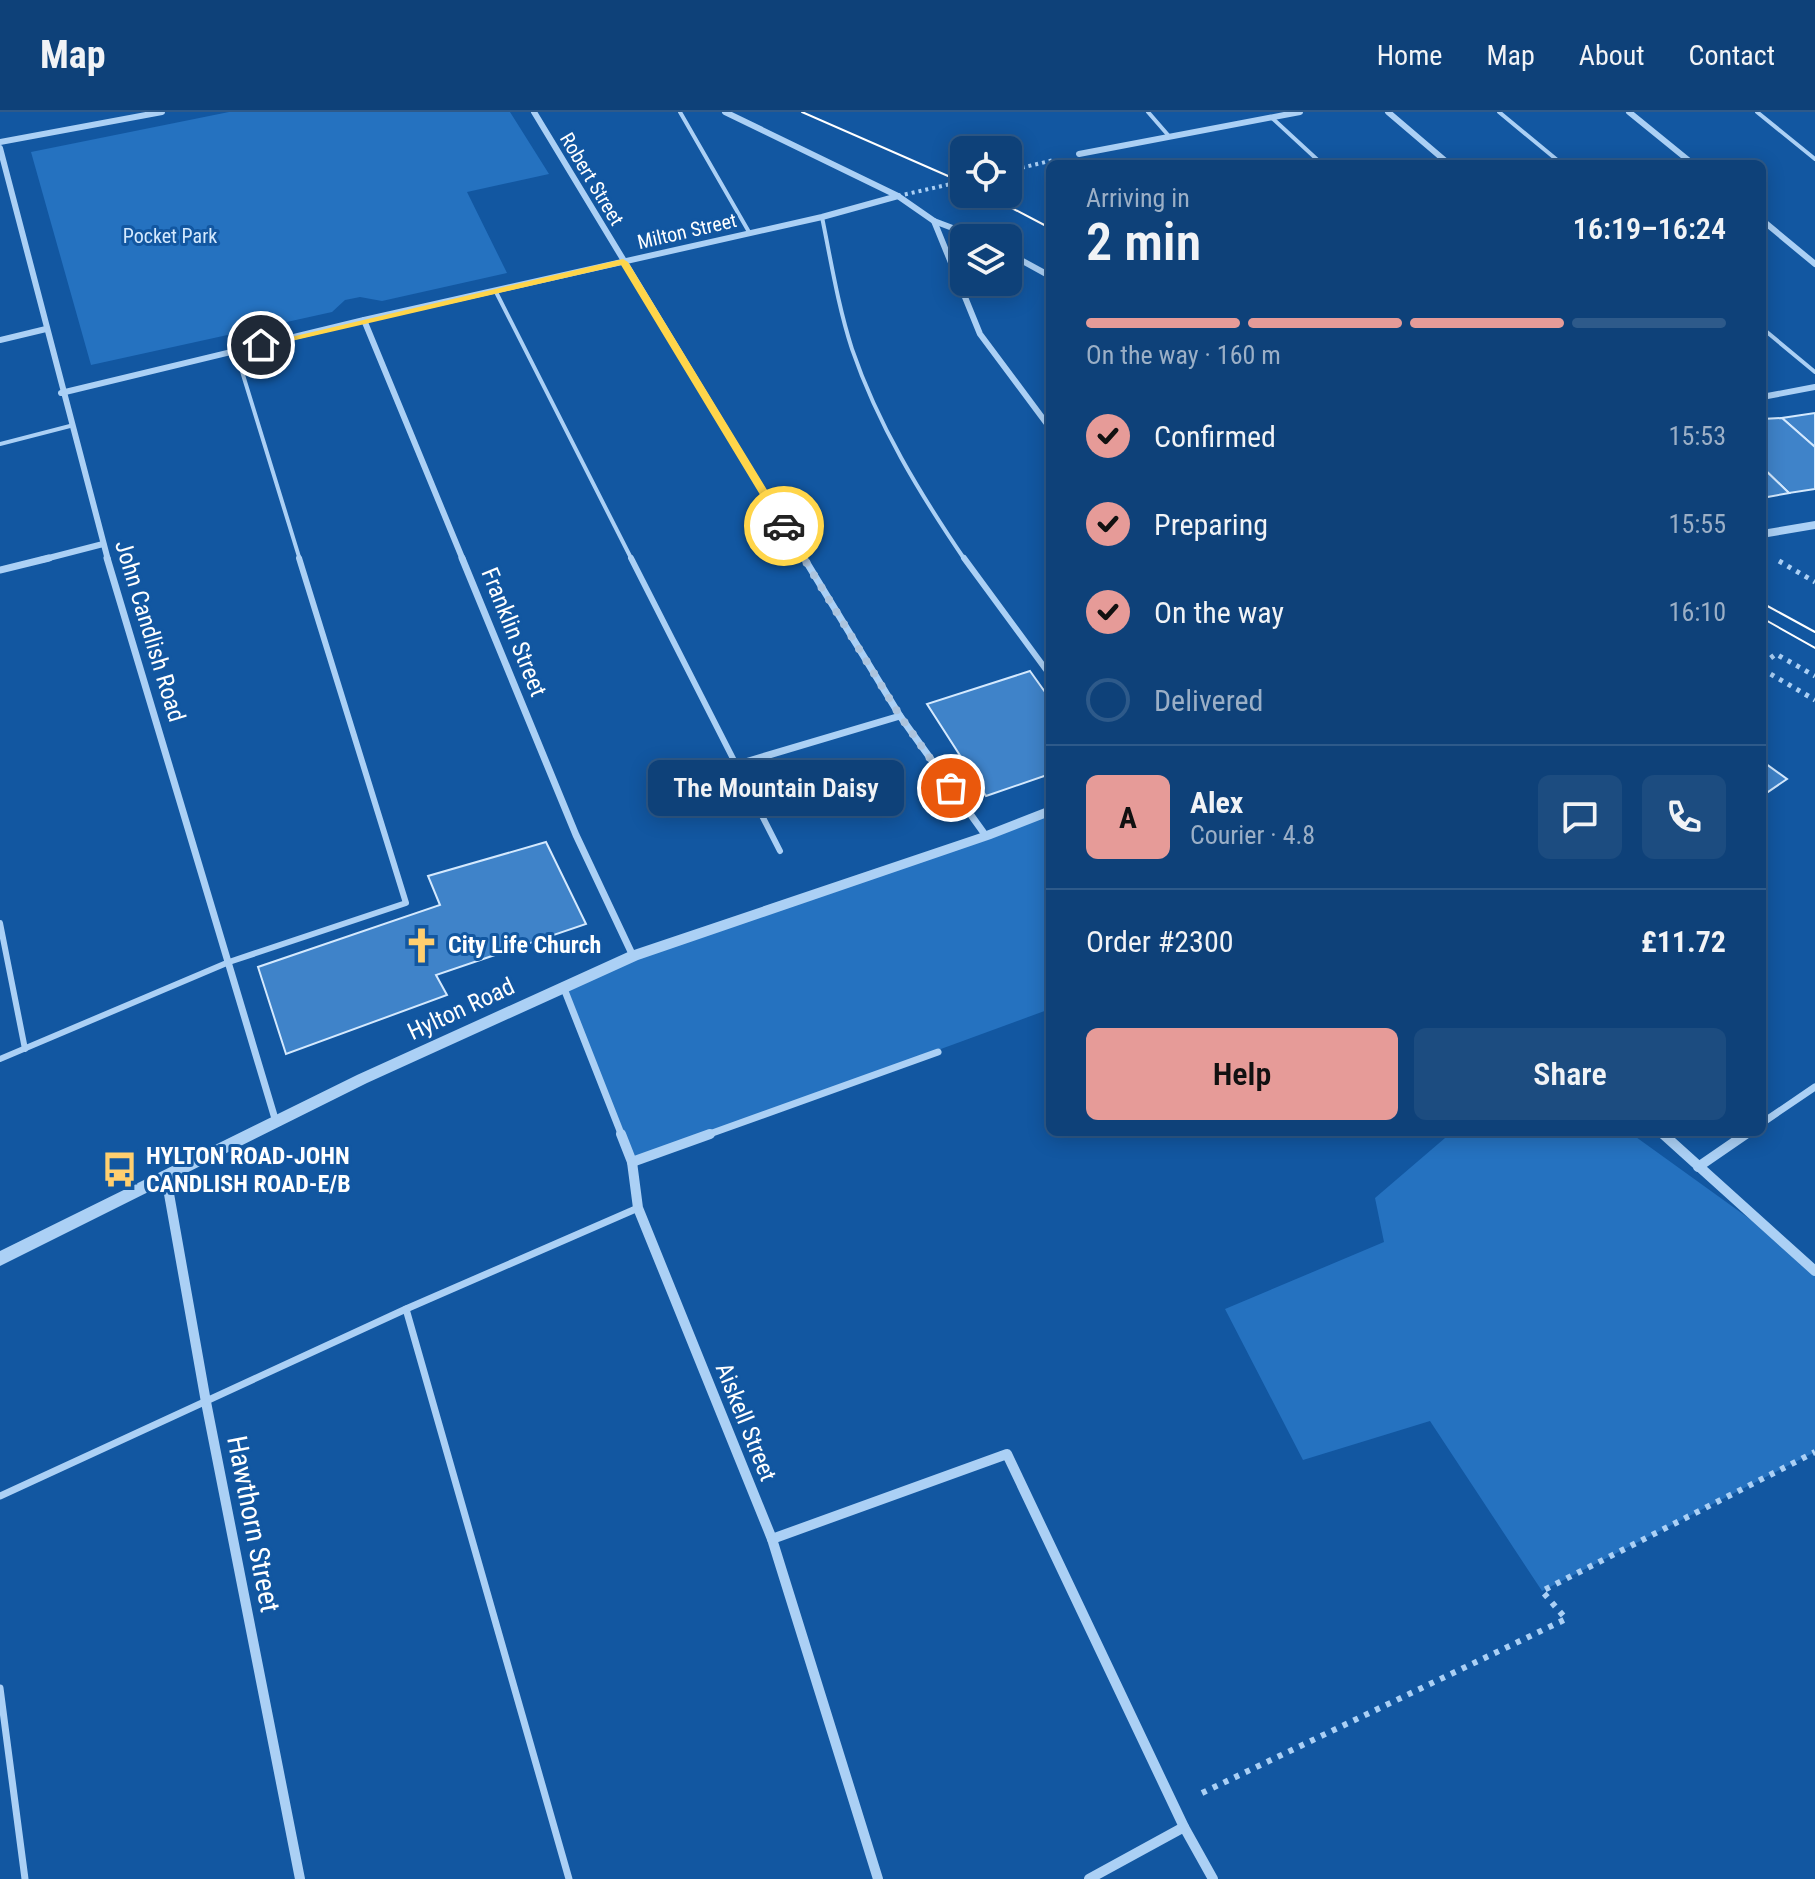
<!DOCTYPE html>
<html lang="en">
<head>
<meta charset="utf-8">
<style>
  :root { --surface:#0e4179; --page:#1c4c80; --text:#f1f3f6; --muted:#9bafc6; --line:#2e5a8a; --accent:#e69b98 }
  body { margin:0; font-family:"Roboto Condensed",sans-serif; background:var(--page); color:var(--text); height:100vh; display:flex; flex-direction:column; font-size:30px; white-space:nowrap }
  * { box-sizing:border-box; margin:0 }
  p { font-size:26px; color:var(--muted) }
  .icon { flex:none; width:44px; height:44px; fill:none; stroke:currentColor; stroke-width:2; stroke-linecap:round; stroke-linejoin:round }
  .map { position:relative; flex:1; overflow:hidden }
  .sheet { position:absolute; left:1046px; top:48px; width:720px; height:976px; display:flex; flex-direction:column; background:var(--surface); border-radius:12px; box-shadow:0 4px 20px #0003,0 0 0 2px var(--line) }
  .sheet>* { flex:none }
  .controls { position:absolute; left:950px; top:24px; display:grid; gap:16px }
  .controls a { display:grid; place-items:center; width:72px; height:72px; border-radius:12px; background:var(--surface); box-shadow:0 4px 20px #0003,0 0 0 2px var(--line); font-size:40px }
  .pin { position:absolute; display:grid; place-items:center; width:68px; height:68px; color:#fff; margin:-34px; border:4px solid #fff; border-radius:50%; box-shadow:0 2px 8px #0007 }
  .courier { position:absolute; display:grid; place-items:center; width:80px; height:80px; margin:-40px; border:6px solid #ffd54a; border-radius:50%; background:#fff; color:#222; box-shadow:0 2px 10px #0007 }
  .bubble { position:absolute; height:56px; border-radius:12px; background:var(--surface); box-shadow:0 4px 20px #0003,0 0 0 2px var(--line); font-size:26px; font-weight:600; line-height:56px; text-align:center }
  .headline em { font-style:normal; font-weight:600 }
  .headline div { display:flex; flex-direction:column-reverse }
  .headline { display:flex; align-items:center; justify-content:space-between; height:136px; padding:0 40px }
  h1 { font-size:52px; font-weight:600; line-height:60px }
  .bar { display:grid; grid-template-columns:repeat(4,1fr); gap:12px 8px; align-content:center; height:96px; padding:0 40px }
  .bar i { height:10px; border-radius:6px; background:var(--line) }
  .bar .selected { background:var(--accent) }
  .bar p { grid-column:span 4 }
  .line { display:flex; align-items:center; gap:20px; padding:0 40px; border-top:2px solid var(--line) }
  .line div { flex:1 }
  .round { display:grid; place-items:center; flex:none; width:84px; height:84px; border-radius:12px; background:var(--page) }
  ol { padding:0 40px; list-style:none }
  li { display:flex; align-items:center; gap:24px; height:88px }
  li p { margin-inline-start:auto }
  li .icon { padding:8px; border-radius:50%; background:var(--accent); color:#111; stroke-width:4 }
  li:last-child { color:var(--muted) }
  li i { width:44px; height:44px; border:4px solid var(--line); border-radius:50% }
  .action { display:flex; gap:16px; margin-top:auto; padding:16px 40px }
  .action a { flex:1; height:92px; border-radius:12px; background:var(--accent); color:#111; font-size:32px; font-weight:600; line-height:92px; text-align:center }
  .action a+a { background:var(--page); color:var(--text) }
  header { display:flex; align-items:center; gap:48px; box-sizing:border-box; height:112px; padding:0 40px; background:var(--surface); border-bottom:2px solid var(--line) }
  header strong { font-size:38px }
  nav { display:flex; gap:44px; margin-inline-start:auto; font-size:28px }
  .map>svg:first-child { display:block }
  .green { fill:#2572c0 }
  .building { fill:#3f83c9; stroke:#d4e9fe; stroke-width:2 }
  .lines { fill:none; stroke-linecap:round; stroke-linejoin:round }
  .path-far2 { stroke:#abd0f5; stroke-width:4; stroke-dasharray:3 4; stroke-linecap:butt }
  .path-far1 { stroke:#abd0f5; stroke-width:5; stroke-dasharray:4 6; stroke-linecap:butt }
  .path { stroke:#abd0f5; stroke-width:6; stroke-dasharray:5 7; stroke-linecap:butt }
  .service-far2 { stroke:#abd0f5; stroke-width:4 }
  .service-far1 { stroke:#abd0f5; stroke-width:6 }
  .service { stroke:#abd0f5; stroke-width:7 }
  .minor-far2 { stroke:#abd0f5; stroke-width:6 }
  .minor-far1 { stroke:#abd0f5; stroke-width:7 }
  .minor { stroke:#abd0f5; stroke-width:10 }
  .tertiary { fill:#abd0f5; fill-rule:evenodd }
  .tram { stroke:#fff; stroke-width:2 }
  .path-bridge { stroke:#abd0f5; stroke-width:4; stroke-dasharray:3 4; stroke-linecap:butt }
  .route { fill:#ffd54a }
  .done { stroke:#acc4de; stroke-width:8; stroke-dasharray:0 14.4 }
  .labels { text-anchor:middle; stroke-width:6; stroke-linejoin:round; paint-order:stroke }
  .far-street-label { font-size:20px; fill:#fff; stroke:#1257a1 }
  .far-park-label { font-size:20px; fill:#d4e9fe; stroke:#1257a1 }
  .street-label { font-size:24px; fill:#fff; stroke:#1257a1 }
  .poi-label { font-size:24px; font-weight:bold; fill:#fff; stroke:#1257a1; text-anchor:start }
  .near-street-label { font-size:28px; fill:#fff; stroke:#1257a1 }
</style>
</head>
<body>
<header>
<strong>Map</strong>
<nav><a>Home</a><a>Map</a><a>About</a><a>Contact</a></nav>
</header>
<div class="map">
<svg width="1815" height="1767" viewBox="0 0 1815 1767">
  <rect width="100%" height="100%" fill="#1257a1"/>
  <!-- green -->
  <g class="green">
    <polygon points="229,0 510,0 549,62 467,80 507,161 382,189 360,185 345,188 332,200 91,253 31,40"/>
    <polygon points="1050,699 1050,897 632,1050 563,874"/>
    <polygon points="1452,1020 1629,1020 1815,1154 1815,1340 1542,1479 1430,1309 1303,1348 1225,1197 1384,1130 1375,1086"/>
  </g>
  <!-- building -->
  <g class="building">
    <polygon points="1815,301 1815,335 1782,306"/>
    <polygon points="1782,306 1815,335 1815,377 1789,381 1762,355 1762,307"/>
    <polygon points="1762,355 1789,381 1762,386"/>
    <polygon points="1030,559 1050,587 1050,662 986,684 927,592"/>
    <polygon points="1762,649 1787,667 1762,684"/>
    <polygon points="546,730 586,812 436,863 447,883 286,942 258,855 440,793 428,764"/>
  </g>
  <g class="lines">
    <!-- path-far2 -->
    <polyline class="path-far2" points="1008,59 1054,48"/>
    <!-- path-far1 -->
    <g class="path-far1">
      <polyline points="1779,449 1815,470"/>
      <polyline points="1762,545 1768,548 1776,542 1815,564"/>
      <polyline points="1762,557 1815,588"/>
    </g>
    <!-- path -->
    <polyline class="path" points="1202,1681 1566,1507 1542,1479 1815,1340"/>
    <!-- service-far2 -->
    <g class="service-far2">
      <polyline points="680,0 749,120"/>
      <polyline points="1148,0 1168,23"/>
      <polyline points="1499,0 1562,52"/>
      <polyline points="1757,0 1815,47"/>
      <polyline points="1271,5 1322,52"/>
      <path d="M822 105C831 149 838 194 852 237 878 313 920 382 965 448"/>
      <polyline points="495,178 632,448"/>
      <polyline points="1762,216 1815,260"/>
      <polyline points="236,240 300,448"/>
      <polyline points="0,332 70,314"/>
    </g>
    <!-- service-far1 -->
    <g class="service-far1">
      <polyline points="631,446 780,739"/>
      <polyline points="964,446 1050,563"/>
      <polyline points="0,811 25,937"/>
      <polyline points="0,947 229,850 406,791 299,446"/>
    </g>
    <!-- service -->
    <g class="service">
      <polyline points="406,1197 569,1767"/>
      <polyline points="0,1384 406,1197 638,1096"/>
      <polyline points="0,1576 25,1767"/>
    </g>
    <!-- minor-far2 -->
    <g class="minor-far2">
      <polyline points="534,0 805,448"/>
      <polyline points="725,0 898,84 934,109 979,126"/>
      <polyline points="1388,0 1449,52"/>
      <polyline points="1629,0 1693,52"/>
      <polyline points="0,30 162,0"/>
      <polyline points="0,36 108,448"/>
      <polyline points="1079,42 1300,0"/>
      <polyline points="1762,108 1815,152"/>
      <polyline points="934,109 980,222 1050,316"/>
      <polyline points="1008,141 1050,164"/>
      <polyline points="364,208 463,448"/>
      <polyline points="0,228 46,217"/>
      <polyline points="61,281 364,208 822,105 898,84"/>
      <polyline points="1762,285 1815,275"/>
      <polyline points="41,448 103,432"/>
    </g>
    <!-- minor-far1 -->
    <g class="minor-far1">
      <polyline points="107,446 276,1010"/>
      <polyline points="462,446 576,723 633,844"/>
      <polyline points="804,446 900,604 986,724"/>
      <polyline points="0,458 49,446"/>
      <polyline points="735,653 900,604"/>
      <polyline points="563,874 622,1024"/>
      <polyline points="1762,1011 1815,975"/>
      <polyline points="1661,1020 1665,1024"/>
      <polyline points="704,1024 938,940"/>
      <polyline points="1743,1024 1749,1020"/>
    </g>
    <!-- minor -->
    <g class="minor">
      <polyline points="621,1022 632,1050 638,1096 772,1427 878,1767"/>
      <polyline points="1663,1022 1815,1159"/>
      <polyline points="632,1050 710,1022"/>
      <polyline points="1698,1055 1746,1022"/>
      <polyline points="166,1065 206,1290 300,1767"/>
      <polyline points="772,1427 1007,1342 1184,1715 1213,1767"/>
      <polyline points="1089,1767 1184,1715"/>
    </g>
    <!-- tertiary -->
    <g class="tertiary">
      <polygon points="1815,409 1815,417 1762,426 1762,418"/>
      <polygon points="1050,694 1050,704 991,727 638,848 367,971 0,1154 0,1139 357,963 628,840 981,721"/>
    </g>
    <!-- tram -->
    <g class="tram">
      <polyline points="802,0 964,71"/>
      <polyline points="985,82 1050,116"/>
      <polyline points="1762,491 1815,520"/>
      <polyline points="1762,506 1815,536"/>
    </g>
    <!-- path-bridge -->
    <polyline class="path-bridge" points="898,84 964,69"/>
  </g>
  <!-- route -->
  <polygon class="route" points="623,147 628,150 789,414 788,416 779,414 621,153 261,236 257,233"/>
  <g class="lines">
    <!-- done -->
    <polyline class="done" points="784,414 900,604 951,676"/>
  </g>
  <!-- icons -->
  <defs>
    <symbol id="church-bare" viewBox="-9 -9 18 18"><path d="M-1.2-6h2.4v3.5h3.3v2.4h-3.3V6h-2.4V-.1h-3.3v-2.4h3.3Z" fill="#ffcf6f" stroke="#1257a1" stroke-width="2.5" paint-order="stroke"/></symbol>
    <symbol id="bus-bare" viewBox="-9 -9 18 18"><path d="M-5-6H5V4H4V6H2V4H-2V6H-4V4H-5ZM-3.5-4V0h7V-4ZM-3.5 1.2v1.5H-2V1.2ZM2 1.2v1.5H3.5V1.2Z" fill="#ffcf6f" stroke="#1257a1" stroke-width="2.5" paint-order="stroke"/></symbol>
  </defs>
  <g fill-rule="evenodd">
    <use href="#church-bare" x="396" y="808" width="51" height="51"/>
    <use href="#bus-bare" x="94" y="1032" width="51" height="51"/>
  </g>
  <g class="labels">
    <!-- far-street labels -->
    <g class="far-street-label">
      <text transform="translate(592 67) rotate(59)" y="7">Robert Street</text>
      <text transform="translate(687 119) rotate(-13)" y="7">Milton Street</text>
    </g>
    <!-- far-park labels -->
    <g class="far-park-label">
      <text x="170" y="131">Pocket Park</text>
    </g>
    <!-- street labels -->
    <g class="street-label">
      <text transform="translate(150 519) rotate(73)" y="8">John Candlish Road</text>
      <text transform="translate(514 520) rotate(68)" y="8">Franklin Street</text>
      <text transform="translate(461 897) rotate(-25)" y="8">Hylton Road</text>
      <text transform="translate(746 1310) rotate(68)" y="8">Aiskell Street</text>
    </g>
    <!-- poi labels -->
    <g class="poi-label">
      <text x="448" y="841">City Life Church</text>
      <text x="146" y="1052">HYLTON ROAD-JOHN<tspan x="146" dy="28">CANDLISH ROAD-E/B</tspan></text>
    </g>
    <!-- near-street labels -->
    <g class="near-street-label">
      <text transform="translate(254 1412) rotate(79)" y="10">Hawthorn Street</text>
    </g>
  </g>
</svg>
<div class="controls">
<a><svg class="icon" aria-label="locate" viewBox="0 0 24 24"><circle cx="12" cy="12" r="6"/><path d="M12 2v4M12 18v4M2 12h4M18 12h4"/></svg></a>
<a><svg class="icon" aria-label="layers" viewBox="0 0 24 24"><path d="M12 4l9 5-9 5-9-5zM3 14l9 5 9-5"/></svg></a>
</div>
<div class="pin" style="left:951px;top:676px;background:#ea580c"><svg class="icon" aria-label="bag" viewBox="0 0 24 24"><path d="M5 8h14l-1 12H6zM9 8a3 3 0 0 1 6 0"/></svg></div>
<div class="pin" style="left:261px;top:233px;background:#1f2937"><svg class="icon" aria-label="home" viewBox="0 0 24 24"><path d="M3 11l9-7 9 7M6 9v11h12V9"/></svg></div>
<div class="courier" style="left:784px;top:414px"><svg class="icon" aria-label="car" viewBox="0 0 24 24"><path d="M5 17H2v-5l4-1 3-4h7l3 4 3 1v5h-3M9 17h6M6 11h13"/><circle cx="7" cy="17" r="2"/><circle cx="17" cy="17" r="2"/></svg></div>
<div class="bubble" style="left:648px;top:648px;width:256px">The Mountain Daisy</div>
<section class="sheet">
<div class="headline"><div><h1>2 min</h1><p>Arriving in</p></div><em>16:19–16:24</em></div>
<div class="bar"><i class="selected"></i><i class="selected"></i><i class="selected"></i><i></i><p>On the way · 160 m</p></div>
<ol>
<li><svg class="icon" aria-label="check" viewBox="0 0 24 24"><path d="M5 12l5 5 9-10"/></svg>Confirmed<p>15:53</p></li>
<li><svg class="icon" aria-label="check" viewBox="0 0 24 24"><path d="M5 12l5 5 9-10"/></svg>Preparing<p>15:55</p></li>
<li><svg class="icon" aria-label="check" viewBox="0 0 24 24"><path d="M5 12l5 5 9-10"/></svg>On the way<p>16:10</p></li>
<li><i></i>Delivered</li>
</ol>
<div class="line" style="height:144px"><b class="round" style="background:var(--accent);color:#111">A</b><div><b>Alex</b><p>Courier · 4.8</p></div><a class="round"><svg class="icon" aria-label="chat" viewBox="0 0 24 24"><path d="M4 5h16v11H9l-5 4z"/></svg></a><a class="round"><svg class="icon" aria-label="phone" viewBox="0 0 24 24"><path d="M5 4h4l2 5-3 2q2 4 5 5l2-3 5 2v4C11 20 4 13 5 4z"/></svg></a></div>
<div class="line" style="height:104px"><div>Order #2300</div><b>£11.72</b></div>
<div class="action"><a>Help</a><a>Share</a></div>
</section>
</div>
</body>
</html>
